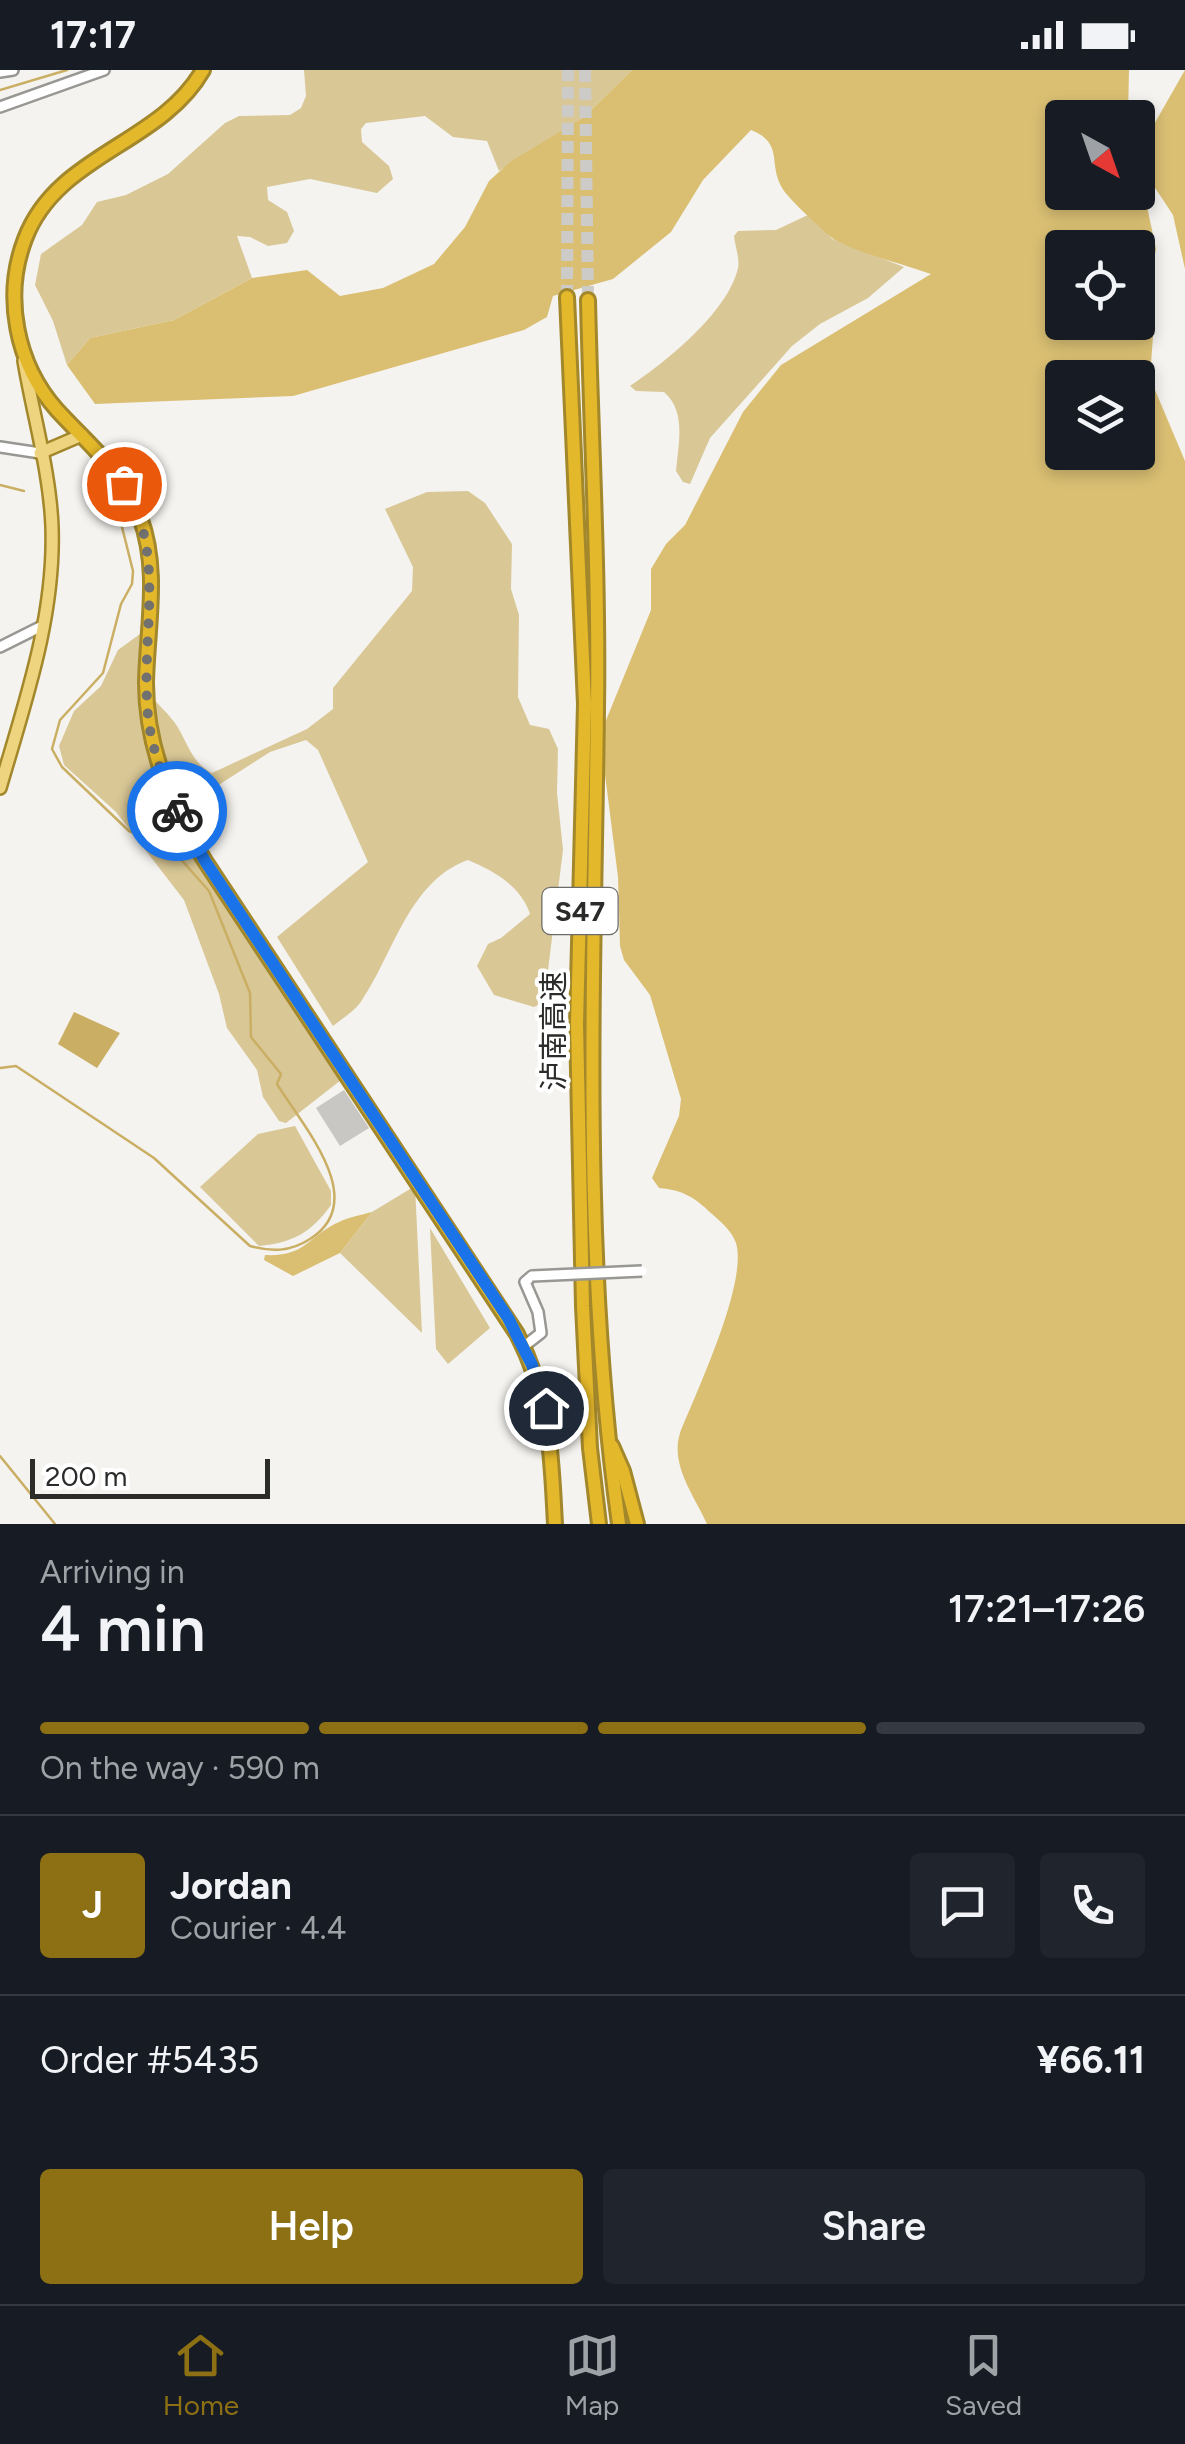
<!DOCTYPE html>
<html lang="en">
<head>
<meta charset="utf-8">
<style>
  :root { --surface:#171b24; --page:#20242c; --text:#f1f3f6; --muted:#9ea1a6; --line:#363941; --accent:#8c7013 }
  body { margin:0; font-family:Figtree,"Noto Sans SC",sans-serif; background:var(--page); color:var(--text); height:100vh; display:flex; flex-direction:column; font-size:38px; white-space:nowrap }
  * { box-sizing:border-box; margin:0 }
  p { font-size:32px; color:var(--muted) }
  .icon { flex:none; width:55px; height:55px; fill:none; stroke:currentColor; stroke-width:2; stroke-linecap:round; stroke-linejoin:round }
  .map { position:relative; height:1454px; overflow:hidden }
  .details { display:flex; flex-direction:column; background:var(--surface); flex:1 }
  .details>* { flex:none }
  .needle { width:65px; rotate:140deg }
  .buttons { position:absolute; left:1045px; top:30px; display:grid; gap:20px }
  .buttons a { display:grid; place-items:center; width:110px; height:110px; border-radius:10px; background:var(--surface); box-shadow:0 5px 15px #0003; font-size:50px }
  .scale { position:absolute; left:30px; bottom:25px; width:240px; box-sizing:border-box; padding-left:10px; border:5px solid #2b2b2a; border-top:0; font-size:28px; line-height:35px; white-space:nowrap; color:#2b2b2a; -webkit-text-stroke:8px #fff; paint-order:stroke }
  .pin { position:absolute; display:grid; place-items:center; width:85px; height:85px; color:#fff; margin:-42px; border:5px solid #fff; border-radius:50%; box-shadow:0 2px 10px #0007 }
  .courier { position:absolute; display:grid; place-items:center; width:100px; height:100px; margin:-50px; border:8px solid #1a73e8; border-radius:50%; background:#fff; color:#222; box-shadow:0 2px 12px #0007 }
  .summary em { font-style:normal; font-weight:600 }
  .summary div { display:flex; flex-direction:column-reverse }
  .summary { display:flex; align-items:center; justify-content:space-between; height:170px; padding:0 40px }
  h1 { font-size:65px; font-weight:600; line-height:75px }
  .bar { display:grid; grid-template-columns:repeat(4,1fr); gap:15px 10px; align-content:center; height:120px; padding:0 40px }
  .bar i { height:12px; border-radius:8px; background:var(--line) }
  .bar .active { background:var(--accent) }
  .bar p { grid-column:span 4 }
  .line { display:flex; align-items:center; gap:25px; padding:0 40px; border-top:2px solid var(--line) }
  .line div { flex:1 }
  .round { display:grid; place-items:center; flex:none; width:105px; height:105px; border-radius:10px; background:var(--page) }
  .action { display:flex; gap:20px; margin-top:auto; padding:20px 40px }
  .action a { flex:1; height:115px; border-radius:10px; background:var(--accent); color:#fff; font-size:40px; font-weight:600; line-height:115px; text-align:center }
  .action a+a { background:var(--page); color:var(--text) }
  .status { display:flex; justify-content:space-between; align-items:center; height:70px; padding:0 50px; background:var(--surface); direction:ltr }
  .status svg { height:28px; fill:currentColor }
  .tab-bar { display:flex; justify-content:space-around; align-items:center; height:140px; border-top:2px solid var(--line); background:var(--surface); font-size:28px; color:var(--muted) }
  .tab-bar a { display:grid; justify-items:center; gap:5px }
  .tab-bar .active { color:var(--accent) }
  .map>svg:first-child { display:block }
  .green { fill:#d9c796 }
  .forest { fill:#dabf73; fill-rule:evenodd }
  .water { fill:#caae63 }
  .lines { fill:none; stroke-linecap:round; stroke-linejoin:round }
  .stream { stroke:#caae63; stroke-width:2.5 }
  .building { fill:#c8c7c3 }
  .highway-tunnel { stroke:#cccbc8; stroke-width:12; stroke-dasharray:12 6; stroke-linecap:butt }
  .minor-casing { stroke:#989793; stroke-width:14 }
  .major-casing { stroke:#a3872b; stroke-width:16 }
  .highway-casing { stroke:#a3872b; stroke-width:18 }
  .minor { stroke:#fff; stroke-width:9 }
  .major { stroke:#efd480; stroke-width:11 }
  .highway { stroke:#e4b82b; stroke-width:12 }
  .minor-bridge-casing { stroke:#989793; stroke-width:14; stroke-linecap:butt }
  .minor-bridge { stroke:#fff; stroke-width:9 }
  .done { stroke:#71716f; stroke-width:10; stroke-dasharray:0 18 }
  .route { stroke:#1a73e8; stroke-width:12 }
  .labels { text-anchor:middle; stroke-width:8; stroke-linejoin:round; paint-order:stroke }
  .shield { fill:#fff; stroke:#6b6b6a; stroke-width:2.5 }
  .shield-label { font-size:28px; font-weight:bold; fill:#2b2b2a }
  .street-label { font-size:30px; fill:#2b2b2a; stroke:#fff }
</style>
</head>
<body>
<div class="status"><b>17:17</b><svg viewBox="0 0 49 12"><path d="M0 12V9h3v3zM5 12V6h3v6zM10 12V3h3v9zM15 12V0h3v12zM26 1h20v11H26zM47 4h2v5h-2z"/></svg></div>
<div class="map">
<svg width="1185" height="1454" viewBox="0 0 1185 1454">
  <rect width="100%" height="100%" fill="#f4f3ef"/>
  <!-- green -->
  <g class="green">
    <polygon points="304,0 632,0 584,47 499,101 487,71 453,67 425,46 366,53 361,59 362,72 389,96 393,109 377,123 310,109 267,117 268,130 287,142 294,161 287,173 268,176 250,167 237,166 252,208 174,250 90,268 67,295 53,251 35,215 41,184 82,155 97,132 126,125 168,104 225,53 239,46 290,45 301,38 306,26"/>
    <path d="M810 144 832 169 904 197 868 228 820 254 792 276 710 368 690 414 683 412 676 401C678 375 687 342 664 322L636 321 630 316C666 292 728 242 738 198 740 189 735 176 734 166L738 161 776 160Z"/>
    <path d="M468 421 485 433 512 474 511 519 519 545 518 627 530 655 549 659 558 679 557 723 563 780 544 932 534 937 494 925 477 896 488 874 501 868 530 844C521 816 494 801 468 790 409 811 394 883 362 930 356 940 343 948 333 956L277 867 368 792 318 680 306 670 270 682 175 743 341 1010 286 1053 279 1051 263 1027 257 1000 227 958 219 924 184 830 116 742 64 695 59 676 74 641 101 616 118 580 140 564 142 617C153 629 165 640 175 653 187 670 191 693 212 703L307 659 333 639V618L412 521 413 497 385 439 427 422Z"/>
    <path d="M295 1056 331 1121V1135C311 1163 292 1173 259 1176L200 1117 258 1064Z"/>
    <polygon points="415,1116 422,1263 340,1183 372,1142"/>
    <polygon points="430,1158 490,1258 448,1294 436,1279"/>
  </g>
  <!-- forest -->
  <g class="forest">
    <path d="M632 0H1129L1128 47 1062 48V122H1138V94L1156 179 1146 227 1154 252 1150 308 1185 391V1454H707C694 1425 670 1395 680 1363 696 1323 748 1213 736 1173 732 1161 721 1152 712 1144 694 1127 683 1120 659 1118L652 1108 679 1046 681 1029 650 925 624 890 620 876 618 807 600 665 651 540V499L666 474 685 455 743 342 781 295 931 204C900 193 864 185 835 170 828 166 797 136 790 128 762 99 789 75 751 60L703 110 671 162 613 209 553 226 547 247 524 260 293 326 95 334 67 295 90 268 174 250 252 208 307 200 340 226 383 218 434 194 465 157 489 111 510 92 584 47ZM1062 178H1138V252H1062ZM1062 308H1138V382H1062Z"/>
    <polygon points="1185,0 1185,199 1173,145 1144,101 1144,72"/>
    <path d="M372 1142 340 1183 293 1206 264 1190 265 1185C306 1187 308 1166 339 1152 349 1147 361 1145 372 1142Z"/>
  </g>
  <!-- water -->
  <polygon class="water" points="74,942 120,963 97,998 58,974"/>
  <g class="lines">
    <!-- stream -->
    <g class="stream">
      <polyline points="0,20 67,0"/>
      <polyline points="0,415 24,421"/>
      <path d="M0 998 16 996 154 1088 250 1176C271 1182 290 1182 310 1169 371 1131 302 1055 277 1014L281 1004 251 967 250 923 209 821 170 777 129 761 62 697 52 679 60 650 103 603 121 534 132 514 133 501 121 453"/>
      <polyline points="0,1386 55,1454"/>
    </g>
  </g>
  <!-- building -->
  <polygon class="building" points="344,1020 369,1058 340,1076 316,1038"/>
  <g class="lines">
    <!-- highway-tunnel -->
    <g class="highway-tunnel">
      <polyline points="585,0 588,230"/>
      <polyline points="567,227 568,0"/>
    </g>
    <defs>
      <g id="minor">
        <polyline points="0,2 13,0"/>
        <polyline points="0,37 104,0"/>
        <polyline points="0,377 40,383"/>
        <polyline points="0,577 44,555"/>
        <polyline points="523,1277 541,1263 538,1242 525,1212 532,1206"/>
      </g>
      <g id="major">
        <polyline points="40,383 82,365"/>
        <path d="M0 718C25 632 55 547 52 457 50 402 33 345 24 291"/>
      </g>
      <g id="highway">
        <path d="M203 0C160 75 57 84 25 169 3 226 16 294 57 340 88 374 124 402 140 447 160 500 147 558 146 613 146 677 171 737 205 791L517 1264C551 1330 551 1382 555 1454"/>
        <polyline points="567,227 585,634 577,954 583,1236 590,1378 599,1454"/>
        <path d="M588 230C591 366 599 503 597 638 594 915 581 1179 619 1454"/>
        <polyline points="612,1376 623,1401 637,1454"/>
      </g>
    </defs>
    <!-- minor casing -->
    <use href="#minor" class="minor-casing"/>
    <!-- major casing -->
    <use href="#major" class="major-casing"/>
    <!-- highway casing -->
    <use href="#highway" class="highway-casing"/>
    <!-- minor -->
    <use href="#minor" class="minor"/>
    <!-- major -->
    <use href="#major" class="major"/>
    <!-- highway -->
    <use href="#highway" class="highway"/>
    <defs>
      <polyline id="minor-bridge" points="532,1206 642,1201"/>
    </defs>
    <!-- minor-bridge casing -->
    <use href="#minor-bridge" class="minor-bridge-casing"/>
    <!-- minor-bridge -->
    <use href="#minor-bridge" class="minor-bridge"/>
  </g>
  <g class="lines">
    <!-- done -->
    <path class="done" d="M124 414C165 483 143 555 147 631 148 670 162 706 177 741"/>
    <!-- route -->
    <polyline class="route" points="177,741 205,791 508,1248 532,1295 546,1338"/>
  </g>
  <g class="labels">
    <!-- shield labels -->
    <rect class="shield" x="542.5" y="818" width="75" height="46" rx="8"/>
    <g class="shield-label">
      <text x="580" y="851">S47</text>
    </g>
    <!-- street labels -->
    <g class="street-label">
      <text transform="translate(554 961) rotate(-90)" y="10">泸南高速</text>
    </g>
  </g>
</svg>
<div class="buttons">
<a><svg class="needle" viewBox="-14 -14 28 28"><path d="M0-13l5 13h-10z" fill="#e53935"/><path d="M0 13l5-13h-10z" fill="#9ea1a6"/></svg></a>
<a><svg class="icon" aria-label="locate" viewBox="0 0 24 24"><circle cx="12" cy="12" r="6"/><path d="M12 2v4M12 18v4M2 12h4M18 12h4"/></svg></a>
<a><svg class="icon" aria-label="layers" viewBox="0 0 24 24"><path d="M12 4l9 5-9 5-9-5zM3 14l9 5 9-5"/></svg></a>
</div>
<div class="scale">200 m</div>
<div class="pin" style="left:124px;top:414px;background:#ea580c"><svg class="icon" aria-label="bag" viewBox="0 0 24 24"><path d="M5 8h14l-1 12H6zM9 8a3 3 0 0 1 6 0"/></svg></div>
<div class="pin" style="left:546px;top:1338px;background:#1f2937"><svg class="icon" aria-label="home" viewBox="0 0 24 24"><path d="M3 11l9-7 9 7M6 9v11h12V9"/></svg></div>
<div class="courier" style="left:177px;top:741px"><svg class="icon" aria-label="bike" viewBox="0 0 24 24"><circle cx="6" cy="16" r="4"/><circle cx="18" cy="16" r="4"/><path d="M6 16l4-8h5l3 8M10 8l3 8H6M13 5h3"/></svg></div>
</div>
<section class="details">
<div class="summary"><div><h1>4 min</h1><p>Arriving in</p></div><em>17:21–17:26</em></div>
<div class="bar"><i class="active"></i><i class="active"></i><i class="active"></i><i></i><p>On the way · 590 m</p></div>
<div class="line" style="height:180px"><b class="round" style="background:var(--accent);color:#fff">J</b><div><b>Jordan</b><p>Courier · 4.4</p></div><a class="round"><svg class="icon" aria-label="chat" viewBox="0 0 24 24"><path d="M4 5h16v11H9l-5 4z"/></svg></a><a class="round"><svg class="icon" aria-label="phone" viewBox="0 0 24 24"><path d="M5 4h4l2 5-3 2q2 4 5 5l2-3 5 2v4C11 20 4 13 5 4z"/></svg></a></div>
<div class="line" style="height:130px"><div>Order #5435</div><b>¥66.11</b></div>
<div class="action"><a>Help</a><a>Share</a></div>
</section>
<nav class="tab-bar">
<a class="active"><svg class="icon" aria-label="home" viewBox="0 0 24 24"><path d="M3 11l9-7 9 7M6 9v11h12V9"/></svg>Home</a>
<a><svg class="icon" aria-label="map" viewBox="0 0 24 24"><path d="M3 6l6-2 6 2 6-2v14l-6 2-6-2-6 2zM9 4v14M15 6v14"/></svg>Map</a>
<a><svg class="icon" aria-label="saved" viewBox="0 0 24 24"><path d="M7 4h10v16l-5-4-5 4z"/></svg>Saved</a>
</nav>
</body>
</html>
